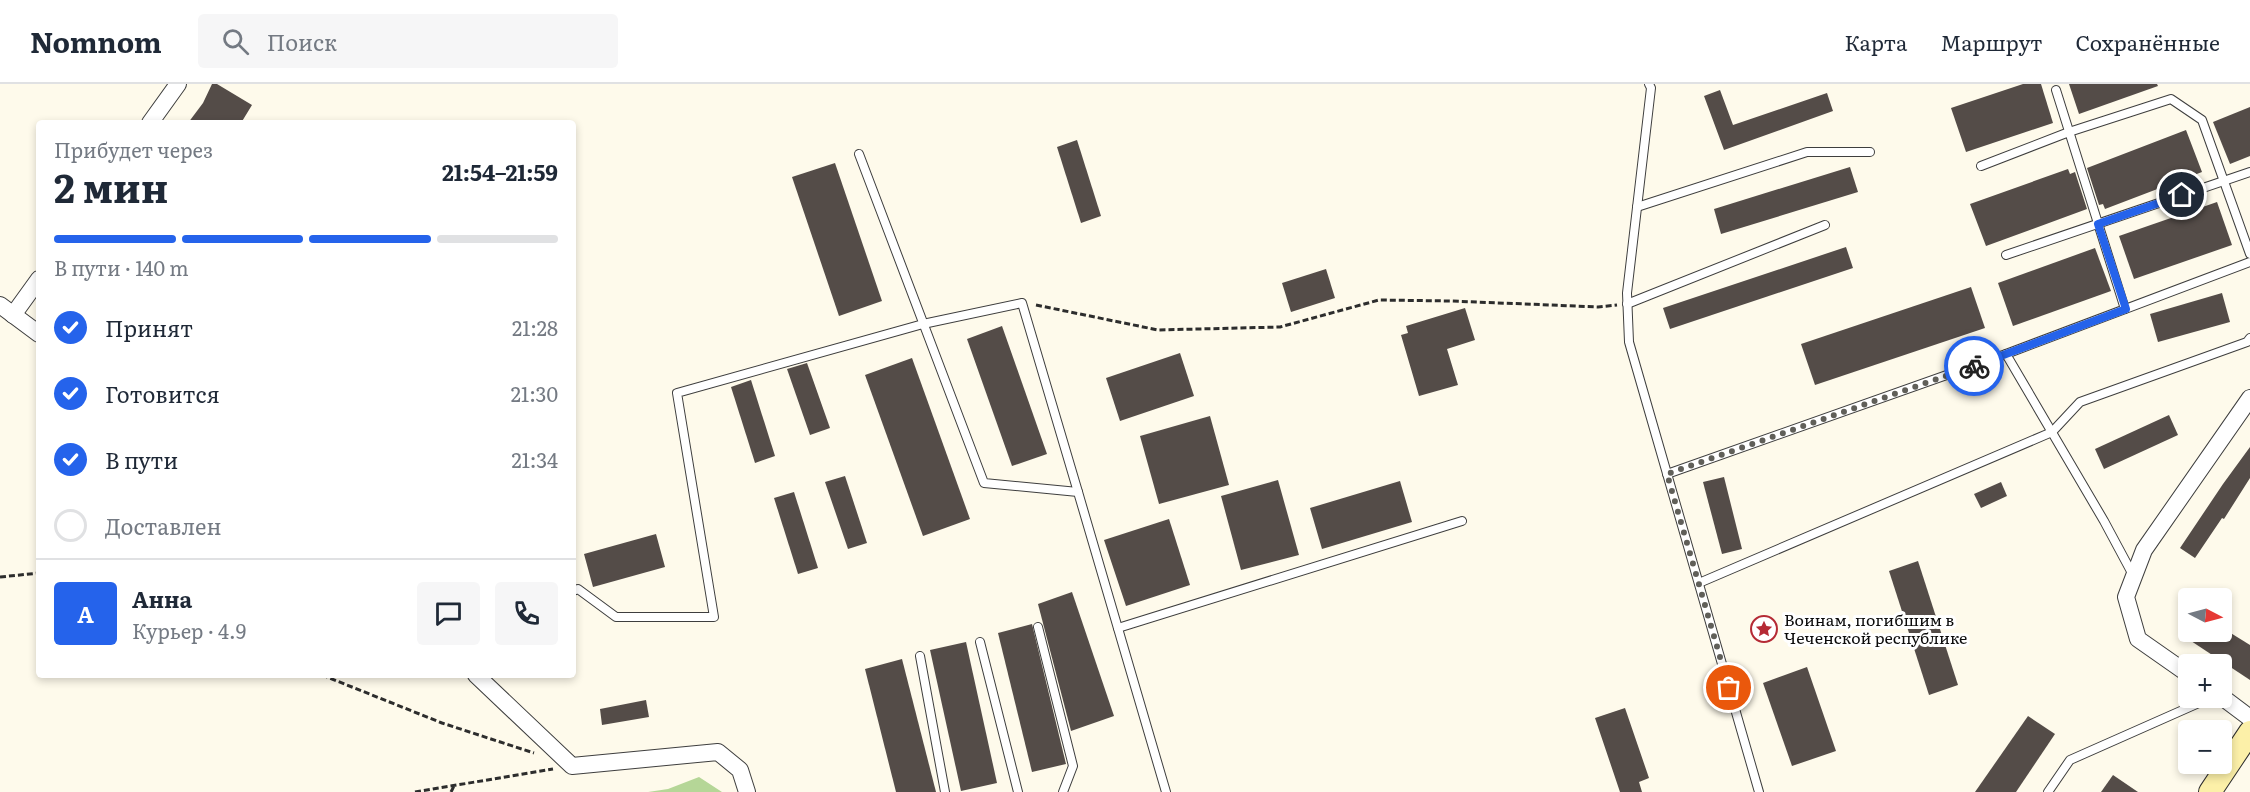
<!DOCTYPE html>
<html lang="ru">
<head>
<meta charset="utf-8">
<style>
  :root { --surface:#fff; --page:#f6f6f7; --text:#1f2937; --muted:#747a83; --line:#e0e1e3; --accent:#2563eb }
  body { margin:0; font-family:Literata,serif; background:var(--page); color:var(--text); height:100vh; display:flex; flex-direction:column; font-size:22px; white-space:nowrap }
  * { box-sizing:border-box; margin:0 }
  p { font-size:20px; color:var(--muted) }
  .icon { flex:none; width:33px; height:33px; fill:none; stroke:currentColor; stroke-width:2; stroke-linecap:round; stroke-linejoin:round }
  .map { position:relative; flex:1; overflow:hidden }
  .panel { position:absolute; left:36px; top:36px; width:540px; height:558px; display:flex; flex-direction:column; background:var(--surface); border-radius:6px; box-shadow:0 3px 9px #0003 }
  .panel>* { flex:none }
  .needle { width:39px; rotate:96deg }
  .tools { position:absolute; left:2178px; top:504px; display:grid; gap:12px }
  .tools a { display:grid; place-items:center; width:54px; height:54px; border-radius:6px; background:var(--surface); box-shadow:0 3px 9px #0003; font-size:30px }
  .pin { position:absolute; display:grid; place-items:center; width:51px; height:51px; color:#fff; margin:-26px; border:3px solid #fff; border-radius:50%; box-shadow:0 2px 6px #0007 }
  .courier { position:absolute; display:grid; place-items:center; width:60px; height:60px; margin:-30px; border:4px solid #2563eb; border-radius:50%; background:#fff; color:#222; box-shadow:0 2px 8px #0007 }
  .summary em { font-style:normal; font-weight:700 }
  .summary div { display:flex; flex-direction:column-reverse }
  .summary { display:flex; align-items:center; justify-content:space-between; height:102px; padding:0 18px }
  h1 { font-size:39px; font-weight:700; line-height:45px }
  .bar { display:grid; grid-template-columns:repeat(4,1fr); gap:9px 6px; align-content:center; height:72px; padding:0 18px }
  .bar i { height:8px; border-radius:4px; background:var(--line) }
  .bar .selected { background:var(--accent) }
  .bar p { grid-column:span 4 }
  .line { display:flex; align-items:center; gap:15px; padding:0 18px; border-top:2px solid var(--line) }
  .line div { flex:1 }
  .round { display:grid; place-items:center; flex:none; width:63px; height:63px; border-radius:6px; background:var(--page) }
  ol { padding:0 18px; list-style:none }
  li { display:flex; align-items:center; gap:18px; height:66px }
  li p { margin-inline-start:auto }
  li .icon { padding:6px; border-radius:50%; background:var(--accent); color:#fff; stroke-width:4 }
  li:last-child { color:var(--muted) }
  li i { width:33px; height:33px; border:3px solid var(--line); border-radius:50% }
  header { display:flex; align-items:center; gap:36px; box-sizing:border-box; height:84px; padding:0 30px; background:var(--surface); border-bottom:2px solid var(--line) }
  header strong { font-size:28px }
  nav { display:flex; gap:33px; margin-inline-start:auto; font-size:21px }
  .search { width:420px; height:54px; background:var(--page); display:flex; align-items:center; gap:15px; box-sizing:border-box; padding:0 21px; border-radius:6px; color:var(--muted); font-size:22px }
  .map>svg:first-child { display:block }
  .forest { fill:#b5d697 }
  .building { fill:#544c48 }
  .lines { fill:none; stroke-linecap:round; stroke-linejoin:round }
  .lane-casing { stroke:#3e3e3e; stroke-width:10 }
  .street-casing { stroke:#3e3e3e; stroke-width:18 }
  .secondary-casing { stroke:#2d2d2d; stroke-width:24 }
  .path { stroke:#2d2d2d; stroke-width:3; stroke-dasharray:6 3; stroke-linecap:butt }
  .lane { stroke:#fff; stroke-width:8 }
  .street { stroke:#fff; stroke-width:16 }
  .secondary { stroke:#fcf0a8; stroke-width:22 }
  .done { stroke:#605f59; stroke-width:6; stroke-dasharray:0 10.8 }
  .route { stroke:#2563eb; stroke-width:8 }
  .labels { text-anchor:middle; stroke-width:6; stroke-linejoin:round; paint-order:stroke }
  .poi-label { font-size:16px; fill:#0b0b0b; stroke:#fff; text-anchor:start }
</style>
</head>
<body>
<header>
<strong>Nomnom</strong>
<div class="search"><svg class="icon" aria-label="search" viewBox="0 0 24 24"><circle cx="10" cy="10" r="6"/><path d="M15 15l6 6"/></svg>Поиск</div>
<nav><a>Карта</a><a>Маршрут</a><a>Сохранённые</a></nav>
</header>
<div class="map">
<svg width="2250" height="708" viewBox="0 0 2250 708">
  <rect width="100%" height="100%" fill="#fefaeb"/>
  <!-- forest -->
  <polygon class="forest" points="699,693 722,708 648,708 668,705"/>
  <!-- building -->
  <g class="building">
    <polygon points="212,0 217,0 252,21 241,39 188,39 203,19"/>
    <polygon points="2023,0 2041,0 2053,39 1966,68 1951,24"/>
    <polygon points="2069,0 2157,0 2158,2 2079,30"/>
    <polygon points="1720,6 1733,41 1827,9 1833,27 1724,66 1704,12"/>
    <polygon points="2250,23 2250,72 2230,80 2213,38"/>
    <polygon points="2186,46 2202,88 2105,125 2103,120 2099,121 2087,84"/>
    <polygon points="1077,56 1101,132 1081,139 1057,63"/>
    <polygon points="835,79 882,217 839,232 792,93"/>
    <polygon points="1850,83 1858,108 1721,150 1714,125"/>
    <polygon points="2068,85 2070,90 2075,88 2087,125 1986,162 1970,120"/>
    <polygon points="2217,118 2232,161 2134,195 2119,152"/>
    <polygon points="1846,163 1853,184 1670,245 1663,224"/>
    <polygon points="2095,164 2111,207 2013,242 1998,199"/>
    <polygon points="1326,185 1335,214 1291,228 1282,199"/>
    <polygon points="1971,203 1985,244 1815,301 1801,260"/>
    <polygon points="2222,209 2230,238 2158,258 2150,230"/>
    <polygon points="1465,224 1475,256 1447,265 1458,301 1419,312 1401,251 1408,249 1406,242"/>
    <polygon points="1002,242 1047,370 1012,382 967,255"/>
    <polygon points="1180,269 1194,312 1120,337 1106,294"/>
    <polygon points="912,274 970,435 923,452 865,291"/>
    <polygon points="807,279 830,344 810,351 787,285"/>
    <polygon points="751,296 775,372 755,379 731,303"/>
    <polygon points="2169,331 2178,351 2104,385 2095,365"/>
    <polygon points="1210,332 1229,401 1159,420 1140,352"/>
    <polygon points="2250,363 2250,394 2224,435 2222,434 2195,474 2180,464 2223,400"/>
    <polygon points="845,392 867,459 848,465 825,398"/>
    <polygon points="1724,393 1742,465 1722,470 1703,398"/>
    <polygon points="1278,396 1299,471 1241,486 1221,412"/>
    <polygon points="1400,397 1412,438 1322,465 1310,424"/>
    <polygon points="2001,398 2007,412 1981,424 1974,410"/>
    <polygon points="794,408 818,484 798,490 774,414"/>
    <polygon points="1169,435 1190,501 1126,522 1104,456"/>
    <polygon points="656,450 665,483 593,503 584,470"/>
    <polygon points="1918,477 1958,601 1929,611 1889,487"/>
    <polygon points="1072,508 1114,632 1071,647 1038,520"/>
    <polygon points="1032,540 1066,680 1032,688 998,549"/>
    <polygon points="2193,548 2229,548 2250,561 2250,596 2188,555"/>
    <polygon points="966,558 997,699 961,707 930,566"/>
    <polygon points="902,575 936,708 896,708 865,585"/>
    <polygon points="1807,583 1836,667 1792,682 1763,599"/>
    <polygon points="646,616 649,633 602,641 600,625"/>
    <polygon points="1625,624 1649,694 1639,698 1642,708 1620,708 1595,634"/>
    <polygon points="2028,632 2055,650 2016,708 1975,708"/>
    <polygon points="2113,691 2138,708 2101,708"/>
  </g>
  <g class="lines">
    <defs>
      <g id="lane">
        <polyline points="1649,0 1651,4 1627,209 1629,258 1759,708"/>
        <polyline points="2056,6 2125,225"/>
        <polyline points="859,70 984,399 1078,408 1166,708"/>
        <polyline points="1981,82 2069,48 2171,15 2202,36 2250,170"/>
        <polyline points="1637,123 1807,68 1870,68"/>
        <polyline points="2006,171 2250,88"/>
        <polyline points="1627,220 1825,141"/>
        <polyline points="1667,390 2006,270"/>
        <polyline points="2133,491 2104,437 2006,270 2250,178"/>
        <polyline points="1699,499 2052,348 2080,318 2247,258 2250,254"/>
        <polyline points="573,507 578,505 616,533 714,533 677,309 923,240 1022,219 1078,408"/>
        <polyline points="1038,543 1073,682 1063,708"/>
        <polyline points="1118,544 1462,437"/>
        <polyline points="980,558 1018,708"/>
        <polyline points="920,572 945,708"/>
        <polyline points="2048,708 2070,676 2210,614"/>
      </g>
      <g id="street">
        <polyline points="150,39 178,0"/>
        <polyline points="0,221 39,250"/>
        <polyline points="13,231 39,195"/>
        <polyline points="2188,590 2138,555 2126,513 2144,466 2250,314"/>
        <polyline points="476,591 572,682 718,668 740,686 747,708"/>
        <polyline points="2222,613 2250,634"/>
      </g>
      <polyline id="secondary" points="2210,708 2250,648"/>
    </defs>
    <!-- lane casing -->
    <use href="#lane" class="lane-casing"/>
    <!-- street casing -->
    <use href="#street" class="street-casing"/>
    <!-- secondary casing -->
    <use href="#secondary" class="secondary-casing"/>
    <!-- path -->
    <g class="path">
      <polyline points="1036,221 1158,246 1280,243 1379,216 1452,217 1598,223 1617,221"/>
      <polyline points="0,493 39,489"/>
      <polyline points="322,591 442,639 534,669"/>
      <polyline points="415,708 553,685"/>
      <polyline points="451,708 455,700"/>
    </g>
    <!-- lane -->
    <use href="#lane" class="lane"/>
    <!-- street -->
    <use href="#street" class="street"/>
    <!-- secondary -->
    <use href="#secondary" class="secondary"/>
  </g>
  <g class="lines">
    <!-- done -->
    <polyline class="done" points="1729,604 1667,390 1974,282"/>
    <!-- route -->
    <polyline class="route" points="1974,282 2126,225 2098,140 2182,111"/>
  </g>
  <!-- icons -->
  <defs>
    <symbol id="sight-ring" viewBox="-11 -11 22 22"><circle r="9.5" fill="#fff" stroke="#b52a35" stroke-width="1.5"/><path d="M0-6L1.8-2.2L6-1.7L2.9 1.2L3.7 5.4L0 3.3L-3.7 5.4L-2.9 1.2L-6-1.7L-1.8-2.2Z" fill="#b52a35"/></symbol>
  </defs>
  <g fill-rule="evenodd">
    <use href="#sight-ring" x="1749" y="530" width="30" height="30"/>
  </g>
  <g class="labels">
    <!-- poi labels -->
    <g class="poi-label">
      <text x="1784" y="542">Воинам, погибшим в<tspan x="1784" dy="18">Чеченской республике</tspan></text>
    </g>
  </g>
</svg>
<div class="tools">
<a><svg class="needle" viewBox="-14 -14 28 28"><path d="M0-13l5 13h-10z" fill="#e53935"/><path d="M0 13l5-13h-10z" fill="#747a83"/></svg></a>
<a>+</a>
<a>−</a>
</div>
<div class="pin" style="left:1729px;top:604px;background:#ea580c"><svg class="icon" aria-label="bag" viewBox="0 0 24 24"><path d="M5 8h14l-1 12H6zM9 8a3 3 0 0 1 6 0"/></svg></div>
<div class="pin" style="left:2182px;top:111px;background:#1f2937"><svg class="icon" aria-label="home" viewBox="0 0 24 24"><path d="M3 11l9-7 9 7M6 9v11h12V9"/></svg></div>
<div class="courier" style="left:1974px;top:282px"><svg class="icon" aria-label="bike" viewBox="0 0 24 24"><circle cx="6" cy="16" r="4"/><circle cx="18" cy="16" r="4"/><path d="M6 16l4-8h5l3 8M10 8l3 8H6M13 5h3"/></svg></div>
<section class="panel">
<div class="summary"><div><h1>2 мин</h1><p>Прибудет через</p></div><em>21:54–21:59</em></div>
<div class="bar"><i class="selected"></i><i class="selected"></i><i class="selected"></i><i></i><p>В пути · 140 m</p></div>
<ol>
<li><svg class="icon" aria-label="check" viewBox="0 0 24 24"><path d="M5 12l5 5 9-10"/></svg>Принят<p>21:28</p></li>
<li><svg class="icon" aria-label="check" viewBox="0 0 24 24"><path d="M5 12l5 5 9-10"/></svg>Готовится<p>21:30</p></li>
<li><svg class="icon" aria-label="check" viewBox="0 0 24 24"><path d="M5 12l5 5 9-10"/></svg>В пути<p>21:34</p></li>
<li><i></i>Доставлен</li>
</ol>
<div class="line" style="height:108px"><b class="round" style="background:var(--accent);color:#fff">А</b><div><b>Анна</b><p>Курьер · 4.9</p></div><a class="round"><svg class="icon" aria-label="chat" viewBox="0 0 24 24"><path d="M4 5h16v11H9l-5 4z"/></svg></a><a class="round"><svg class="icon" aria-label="phone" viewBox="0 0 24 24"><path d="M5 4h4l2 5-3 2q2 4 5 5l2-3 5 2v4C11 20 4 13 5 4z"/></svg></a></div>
</section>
</div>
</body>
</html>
